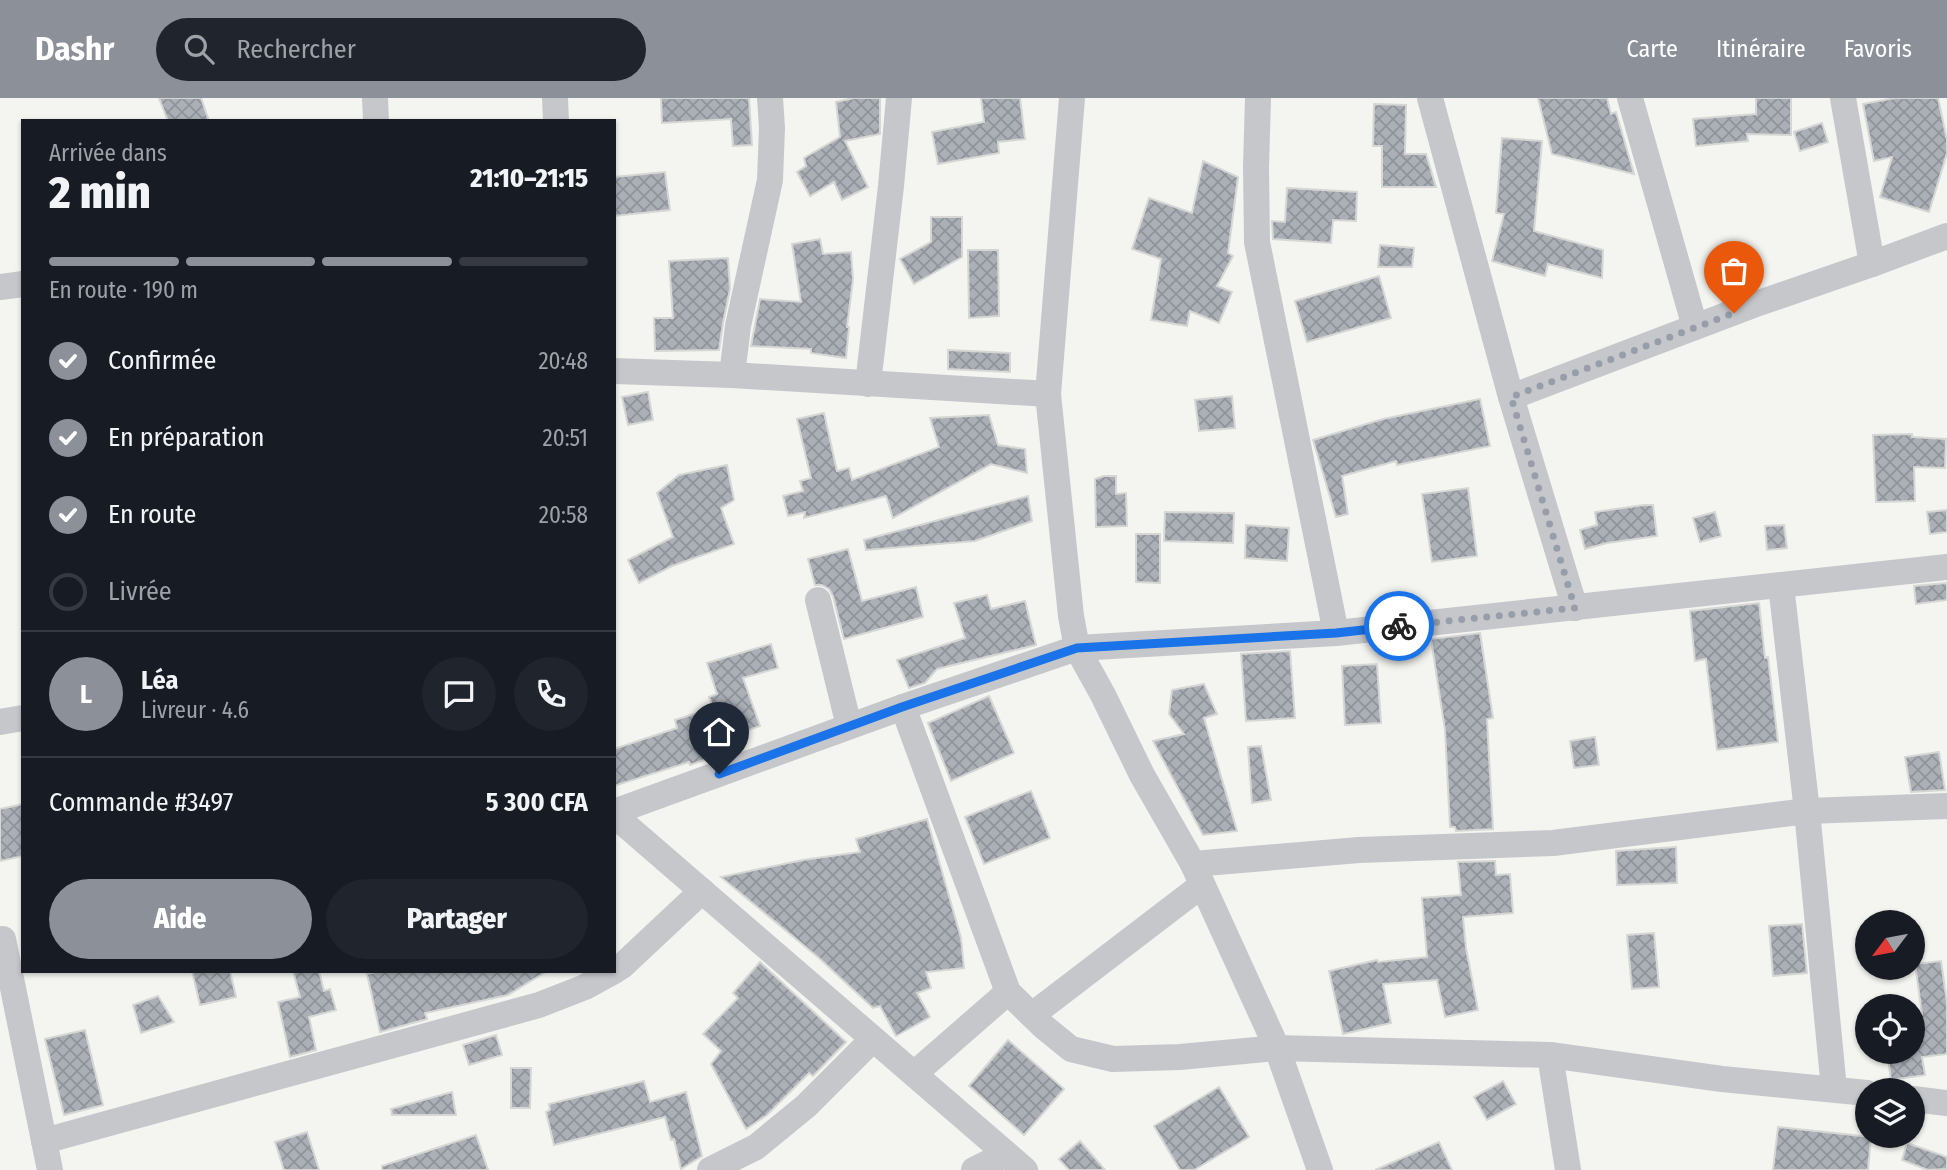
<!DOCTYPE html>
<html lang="fr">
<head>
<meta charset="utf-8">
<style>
  :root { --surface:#171b24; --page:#20242c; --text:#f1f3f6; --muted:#9ea1a6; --line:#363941; --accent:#8c9099 }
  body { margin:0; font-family:"Fira Sans Condensed",sans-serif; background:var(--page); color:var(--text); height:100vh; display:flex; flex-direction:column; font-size:26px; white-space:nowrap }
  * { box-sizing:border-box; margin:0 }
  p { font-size:23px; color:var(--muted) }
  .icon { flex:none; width:38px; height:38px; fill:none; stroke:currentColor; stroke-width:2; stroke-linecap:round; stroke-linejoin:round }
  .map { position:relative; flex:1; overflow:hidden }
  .details { position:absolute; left:21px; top:21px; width:595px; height:854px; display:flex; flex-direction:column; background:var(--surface); border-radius:0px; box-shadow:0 2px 5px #0004 }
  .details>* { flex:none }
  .needle { width:46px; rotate:238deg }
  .tools { position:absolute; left:1855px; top:812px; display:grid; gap:14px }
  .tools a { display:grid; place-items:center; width:70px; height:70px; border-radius:50%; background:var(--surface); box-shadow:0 2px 5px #0004; font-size:35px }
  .pin { position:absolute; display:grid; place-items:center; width:60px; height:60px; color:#fff; margin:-72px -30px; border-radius:50% 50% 50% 0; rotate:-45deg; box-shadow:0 0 7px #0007 }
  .pin .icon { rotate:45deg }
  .courier { position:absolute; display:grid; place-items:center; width:70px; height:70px; margin:-35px; border:5px solid #1a73e8; border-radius:50%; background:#fff; color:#222; box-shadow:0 2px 9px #0007 }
  .headline em { font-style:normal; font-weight:800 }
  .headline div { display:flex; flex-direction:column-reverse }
  .headline { display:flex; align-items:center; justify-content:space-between; height:119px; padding:0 28px }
  h1 { font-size:46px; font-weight:800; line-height:52px }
  .bar { display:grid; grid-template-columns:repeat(4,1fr); gap:10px 7px; align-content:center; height:84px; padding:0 28px }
  .bar i { height:9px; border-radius:5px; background:var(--line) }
  .bar .current { background:var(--accent) }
  .bar p { grid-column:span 4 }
  .line { display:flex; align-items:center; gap:18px; padding:0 28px; border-top:2px solid var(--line) }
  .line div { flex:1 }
  .round { display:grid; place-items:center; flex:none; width:74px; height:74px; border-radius:37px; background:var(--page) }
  ol { padding:0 28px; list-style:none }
  li { display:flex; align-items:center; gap:21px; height:77px }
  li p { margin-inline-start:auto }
  li .icon { padding:7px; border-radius:50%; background:var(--accent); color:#fff; stroke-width:4 }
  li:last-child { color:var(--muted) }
  li i { width:38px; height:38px; border:4px solid var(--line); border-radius:50% }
  .button { display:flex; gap:14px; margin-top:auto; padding:14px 28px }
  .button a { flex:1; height:80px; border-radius:42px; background:var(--accent); color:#fff; font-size:28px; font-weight:800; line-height:80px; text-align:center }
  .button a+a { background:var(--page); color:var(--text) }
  header { display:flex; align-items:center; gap:42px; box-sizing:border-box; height:98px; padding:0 35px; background:var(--accent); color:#fff }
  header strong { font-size:33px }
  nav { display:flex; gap:38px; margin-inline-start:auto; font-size:24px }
  .search { width:490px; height:63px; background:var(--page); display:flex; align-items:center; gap:18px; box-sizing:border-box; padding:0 24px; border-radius:38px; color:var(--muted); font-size:26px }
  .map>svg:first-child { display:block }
  .building { fill:url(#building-cross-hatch); stroke:#d6d6d4; stroke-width:2 }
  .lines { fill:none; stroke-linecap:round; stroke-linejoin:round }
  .street { stroke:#c5c7cb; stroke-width:26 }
  .done { stroke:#969fa9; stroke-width:7; stroke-dasharray:0 12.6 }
  .route { stroke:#1a73e8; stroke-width:9 }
</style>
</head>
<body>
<header>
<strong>Dashr</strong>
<div class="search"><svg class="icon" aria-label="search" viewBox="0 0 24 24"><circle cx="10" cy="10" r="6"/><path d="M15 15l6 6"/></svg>Rechercher</div>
<nav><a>Carte</a><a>Itinéraire</a><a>Favoris</a></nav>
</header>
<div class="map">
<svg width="1947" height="1072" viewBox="0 0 1947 1072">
  <defs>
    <pattern id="building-cross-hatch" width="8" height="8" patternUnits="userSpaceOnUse" patternTransform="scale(1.75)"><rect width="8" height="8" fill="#abb0b7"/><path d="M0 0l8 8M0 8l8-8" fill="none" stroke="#8f949a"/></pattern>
  </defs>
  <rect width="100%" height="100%" fill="#f4f5f1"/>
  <!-- building -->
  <g class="building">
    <polygon points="159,0 201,0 209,23 168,23"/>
    <polygon points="661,0 749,0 752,47 733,48 731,21 662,25"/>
    <polygon points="854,0 880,0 880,36 845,43 868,89 842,102 834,84 810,98 797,74 806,68 804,60 840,39 836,4"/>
    <polygon points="981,0 1020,0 1025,41 998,44 999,55 938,66 932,34 984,24"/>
    <polygon points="1538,0 1607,0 1611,16 1616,14 1634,76 1552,56"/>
    <polygon points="1756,0 1791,0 1791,37 1747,36 1748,43 1696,48 1693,21 1756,16"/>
    <polygon points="1895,0 1938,0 1947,42 1947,55 1929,114 1880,99 1892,59 1874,63 1863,6"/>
    <polygon points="1374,6 1406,7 1405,56 1426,56 1436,89 1382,89 1382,48 1373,48"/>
    <polygon points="1822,25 1828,44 1800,53 1794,34"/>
    <polygon points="1502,40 1542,43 1534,133 1603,152 1602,180 1548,166 1545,178 1492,163 1504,116 1496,115"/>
    <polygon points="1203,63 1238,79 1228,155 1233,158 1217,188 1232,194 1219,225 1190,213 1187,228 1151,222 1161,161 1132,151 1149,100 1192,115"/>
    <polygon points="665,74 670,112 614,118 614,79"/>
    <polygon points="1287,90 1357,94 1356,123 1333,122 1331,145 1273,141 1272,123 1285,124"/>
    <polygon points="931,119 962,119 962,159 914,186 900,161 931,144"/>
    <polygon points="820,141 823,156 851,154 853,181 847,229 849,229 846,260 811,255 811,251 751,248 760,201 801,204 792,146"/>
    <polygon points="1380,147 1414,150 1412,169 1378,169"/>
    <polygon points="968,152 998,152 999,218 969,220"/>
    <polygon points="728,160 730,191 723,225 719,252 655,253 654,220 673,220 669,163"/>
    <polygon points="1379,178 1391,220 1307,244 1295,203"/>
    <polygon points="948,252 1010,255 1010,274 948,271"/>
    <polygon points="648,294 653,322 628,327 622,299"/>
    <polygon points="1232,298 1235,330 1199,333 1195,302"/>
    <polygon points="1480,301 1490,348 1397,367 1396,363 1342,378 1348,416 1336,419 1313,342 1383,321"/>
    <polygon points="824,315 837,373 849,370 852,382 939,349 930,320 989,317 998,347 1025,351 1027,375 991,366 893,420 886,398 804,420 805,414 788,418 783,398 803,393 800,383 811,380 797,321"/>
    <polygon points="1912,336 1912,339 1946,341 1945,370 1914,369 1915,403 1876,404 1873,337"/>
    <polygon points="727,367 734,402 721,410 734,446 672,468 639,485 628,462 673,439 657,395 679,377"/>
    <polygon points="1104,378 1116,378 1116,396 1126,395 1127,428 1096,429 1095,381"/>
    <polygon points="1468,390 1477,458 1432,464 1422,396"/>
    <polygon points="1028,398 1032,423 975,443 866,452 864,442"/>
    <polygon points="1644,407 1653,407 1657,438 1607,445 1585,451 1580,432 1597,427 1595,414"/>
    <polygon points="1947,412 1947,434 1930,436 1927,414"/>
    <polygon points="1165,414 1234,415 1233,445 1164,443"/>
    <polygon points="1715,414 1721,438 1700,444 1693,420"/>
    <polygon points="1246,427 1289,430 1287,463 1245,460"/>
    <polygon points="1784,427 1787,450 1767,452 1765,428"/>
    <polygon points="1136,436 1160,436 1160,485 1136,484"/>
    <polygon points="848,451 862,503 916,489 923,519 844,541 833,498 829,491 822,487 815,487 808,461"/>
    <polygon points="1947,485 1947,502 1916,506 1914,488"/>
    <polygon points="987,497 991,511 1025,503 1036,547 937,571 925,585 909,590 897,562 965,540 954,505"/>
    <polygon points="1759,505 1765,560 1768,559 1778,644 1717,652 1706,561 1695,563 1690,513"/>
    <polygon points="1480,535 1493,620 1487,621 1493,731 1456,733 1455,729 1450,729 1445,632 1431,541"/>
    <polygon points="771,546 778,570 743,580 760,628 712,646 716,658 690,667 689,664 614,688 614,651 677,630 675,622 713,610 709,599 717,596 707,565"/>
    <polygon points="1290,553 1295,620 1246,623 1241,556"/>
    <polygon points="1377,566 1381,625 1345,627 1342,568"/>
    <polygon points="1204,586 1217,616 1204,620 1237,733 1203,737 1153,643 1184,636 1169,616 1172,592"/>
    <polygon points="989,598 1014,655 951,683 928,625"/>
    <polygon points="1595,639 1599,667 1574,670 1570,643"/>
    <polygon points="1261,648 1271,702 1252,705 1248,649"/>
    <polygon points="1939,654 1945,692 1911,694 1905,659"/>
    <polygon points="1031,693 1050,740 984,766 965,719"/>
    <polygon points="23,706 23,758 0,763 0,711"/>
    <polygon points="927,721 961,840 964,870 926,874 931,890 917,895 930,919 896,938 880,908 873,910 819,860 721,779 803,762 860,754 856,741"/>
    <polygon points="1676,749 1677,785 1617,787 1616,753"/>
    <polygon points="1495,763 1496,777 1510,776 1513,815 1463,819 1466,850 1478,912 1445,919 1437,882 1383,886 1391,925 1343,936 1329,873 1377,862 1378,864 1427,859 1422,800 1461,797 1458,764"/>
    <polygon points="1802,826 1807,875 1773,878 1769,828"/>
    <polygon points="1654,835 1659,889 1632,891 1627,837"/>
    <polygon points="1941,863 1947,905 1947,956 1922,959 1925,977 1891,982 1887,954 1913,954 1913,917 1922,916 1915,866"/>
    <polygon points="760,864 846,944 813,978 809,975 767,1017 746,1031 711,966 721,953 703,936 738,900 733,895"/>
    <polygon points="192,873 230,873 236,899 200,907"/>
    <polygon points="293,873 319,873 324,893 330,891 336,912 309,919 316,952 290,959 278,904 300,899"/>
    <polygon points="380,873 547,873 508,897 425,915 427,921 380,934 367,876"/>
    <polygon points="158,898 174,924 141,935 133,907"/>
    <polygon points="85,932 103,1007 64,1017 45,941"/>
    <polygon points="496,937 502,957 469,967 463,947"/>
    <polygon points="1008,942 1064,991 1024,1037 969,988"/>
    <polygon points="511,970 531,970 530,1010 511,1010"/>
    <polygon points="644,983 650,1004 686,994 702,1058 681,1071 674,1041 671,1042 665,1019 554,1047 546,1014 550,1012 549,1006"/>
    <polygon points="1503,983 1516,1006 1487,1022 1474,999"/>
    <polygon points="1219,989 1249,1039 1194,1072 1180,1072 1154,1028"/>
    <polygon points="452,994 456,1017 392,1017 391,1011"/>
    <polygon points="1778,1029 1871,1039 1868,1072 1773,1072"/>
    <polygon points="307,1034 319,1072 284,1072 275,1044"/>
    <polygon points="476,1037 488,1072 382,1072 382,1068"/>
    <polygon points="1080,1043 1105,1072 1069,1072 1059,1061"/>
    <polygon points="1439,1044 1452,1072 1375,1072"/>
    <polygon points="1907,1045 1947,1059 1947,1071 1928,1072 1902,1062"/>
  </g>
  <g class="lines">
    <!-- street -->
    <g class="street">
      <polyline points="375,0 376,23"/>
      <polyline points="555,0 556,23"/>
      <polyline points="1072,0 1048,296 1071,518 1077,550 1103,597 1142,677 1193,766 1277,950 1320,1072"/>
      <polyline points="1258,0 1256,69 1257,144 1336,535"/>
      <polyline points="1430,0 1511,299 1575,510"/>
      <polyline points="1630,0 1695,229"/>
      <polyline points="1843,0 1872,166"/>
      <polyline points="0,189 23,186"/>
      <polyline points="614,273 732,277 1048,296"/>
      <polyline points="732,277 738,228 770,82 772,30 770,0"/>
      <polyline points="868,286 891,88 899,0"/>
      <polyline points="1511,299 1753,207 1872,166 1947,138"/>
      <polyline points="1781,487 1807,713 1834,991"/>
      <polyline points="818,502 849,628"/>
      <polyline points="903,609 1008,894 1044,929 1071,951 1113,961 1180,959 1277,950 1550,957 1722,981 1867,995"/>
      <polyline points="0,624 23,620"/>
      <polyline points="614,714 903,609 1077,550 1336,535 1947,469"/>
      <polyline points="614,717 1025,1072"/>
      <polyline points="1193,766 1359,752 1553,745 1807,713 1947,708"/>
      <polyline points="3,841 50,1072"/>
      <polyline points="614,873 622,868 702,793"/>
      <polyline points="1032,917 1202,787"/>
      <polyline points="1550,957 1568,1072"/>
      <polyline points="914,976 1008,894"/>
      <polyline points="1913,1001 1947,1005"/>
      <polyline points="44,1043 539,907 585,889 614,873"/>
      <polyline points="710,1072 756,1049 806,1008 873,941"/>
      <polyline points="974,1072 1006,1056"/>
    </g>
  </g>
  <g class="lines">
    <!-- done -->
    <polyline class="done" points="1399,528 1575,510 1511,299 1734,215"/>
    <!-- route -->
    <polyline class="route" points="719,676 902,609 1077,550 1336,535 1399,528"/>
  </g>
</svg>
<div class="tools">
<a><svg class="needle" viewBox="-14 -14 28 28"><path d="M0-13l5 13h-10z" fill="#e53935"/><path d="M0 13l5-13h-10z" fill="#9ea1a6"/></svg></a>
<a><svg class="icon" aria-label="locate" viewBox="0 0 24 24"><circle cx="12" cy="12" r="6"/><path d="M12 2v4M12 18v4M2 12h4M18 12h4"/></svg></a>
<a><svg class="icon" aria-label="layers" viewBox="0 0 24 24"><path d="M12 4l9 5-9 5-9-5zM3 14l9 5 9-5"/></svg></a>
</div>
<div class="pin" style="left:1734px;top:215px;background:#ea580c"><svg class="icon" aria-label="bag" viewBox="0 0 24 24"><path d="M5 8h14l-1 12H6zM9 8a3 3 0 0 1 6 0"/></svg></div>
<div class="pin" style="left:719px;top:676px;background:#1f2937"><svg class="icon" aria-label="home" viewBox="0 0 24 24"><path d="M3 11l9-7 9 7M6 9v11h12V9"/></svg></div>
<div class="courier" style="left:1399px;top:528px"><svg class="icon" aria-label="bike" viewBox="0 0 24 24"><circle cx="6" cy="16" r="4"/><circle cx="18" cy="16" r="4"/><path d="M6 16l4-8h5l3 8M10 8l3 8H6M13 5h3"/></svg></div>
<section class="details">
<div class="headline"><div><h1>2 min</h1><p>Arrivée dans</p></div><em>21:10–21:15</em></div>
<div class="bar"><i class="current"></i><i class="current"></i><i class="current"></i><i></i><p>En route · 190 m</p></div>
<ol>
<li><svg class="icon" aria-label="check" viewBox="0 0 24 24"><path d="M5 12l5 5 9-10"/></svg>Confirmée<p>20:48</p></li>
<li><svg class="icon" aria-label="check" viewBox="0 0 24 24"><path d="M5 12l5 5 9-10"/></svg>En préparation<p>20:51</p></li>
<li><svg class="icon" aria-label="check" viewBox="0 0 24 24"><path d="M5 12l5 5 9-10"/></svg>En route<p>20:58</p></li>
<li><i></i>Livrée</li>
</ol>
<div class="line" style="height:126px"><b class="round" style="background:var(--accent);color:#fff">L</b><div><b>Léa</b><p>Livreur · 4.6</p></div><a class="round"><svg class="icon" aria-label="chat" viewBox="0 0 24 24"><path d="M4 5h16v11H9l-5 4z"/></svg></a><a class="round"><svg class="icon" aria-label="phone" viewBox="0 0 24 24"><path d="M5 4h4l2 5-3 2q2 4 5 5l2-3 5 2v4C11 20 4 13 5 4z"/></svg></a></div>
<div class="line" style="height:91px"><div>Commande #3497</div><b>5 300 CFA</b></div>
<div class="button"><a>Aide</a><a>Partager</a></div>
</section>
</div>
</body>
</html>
